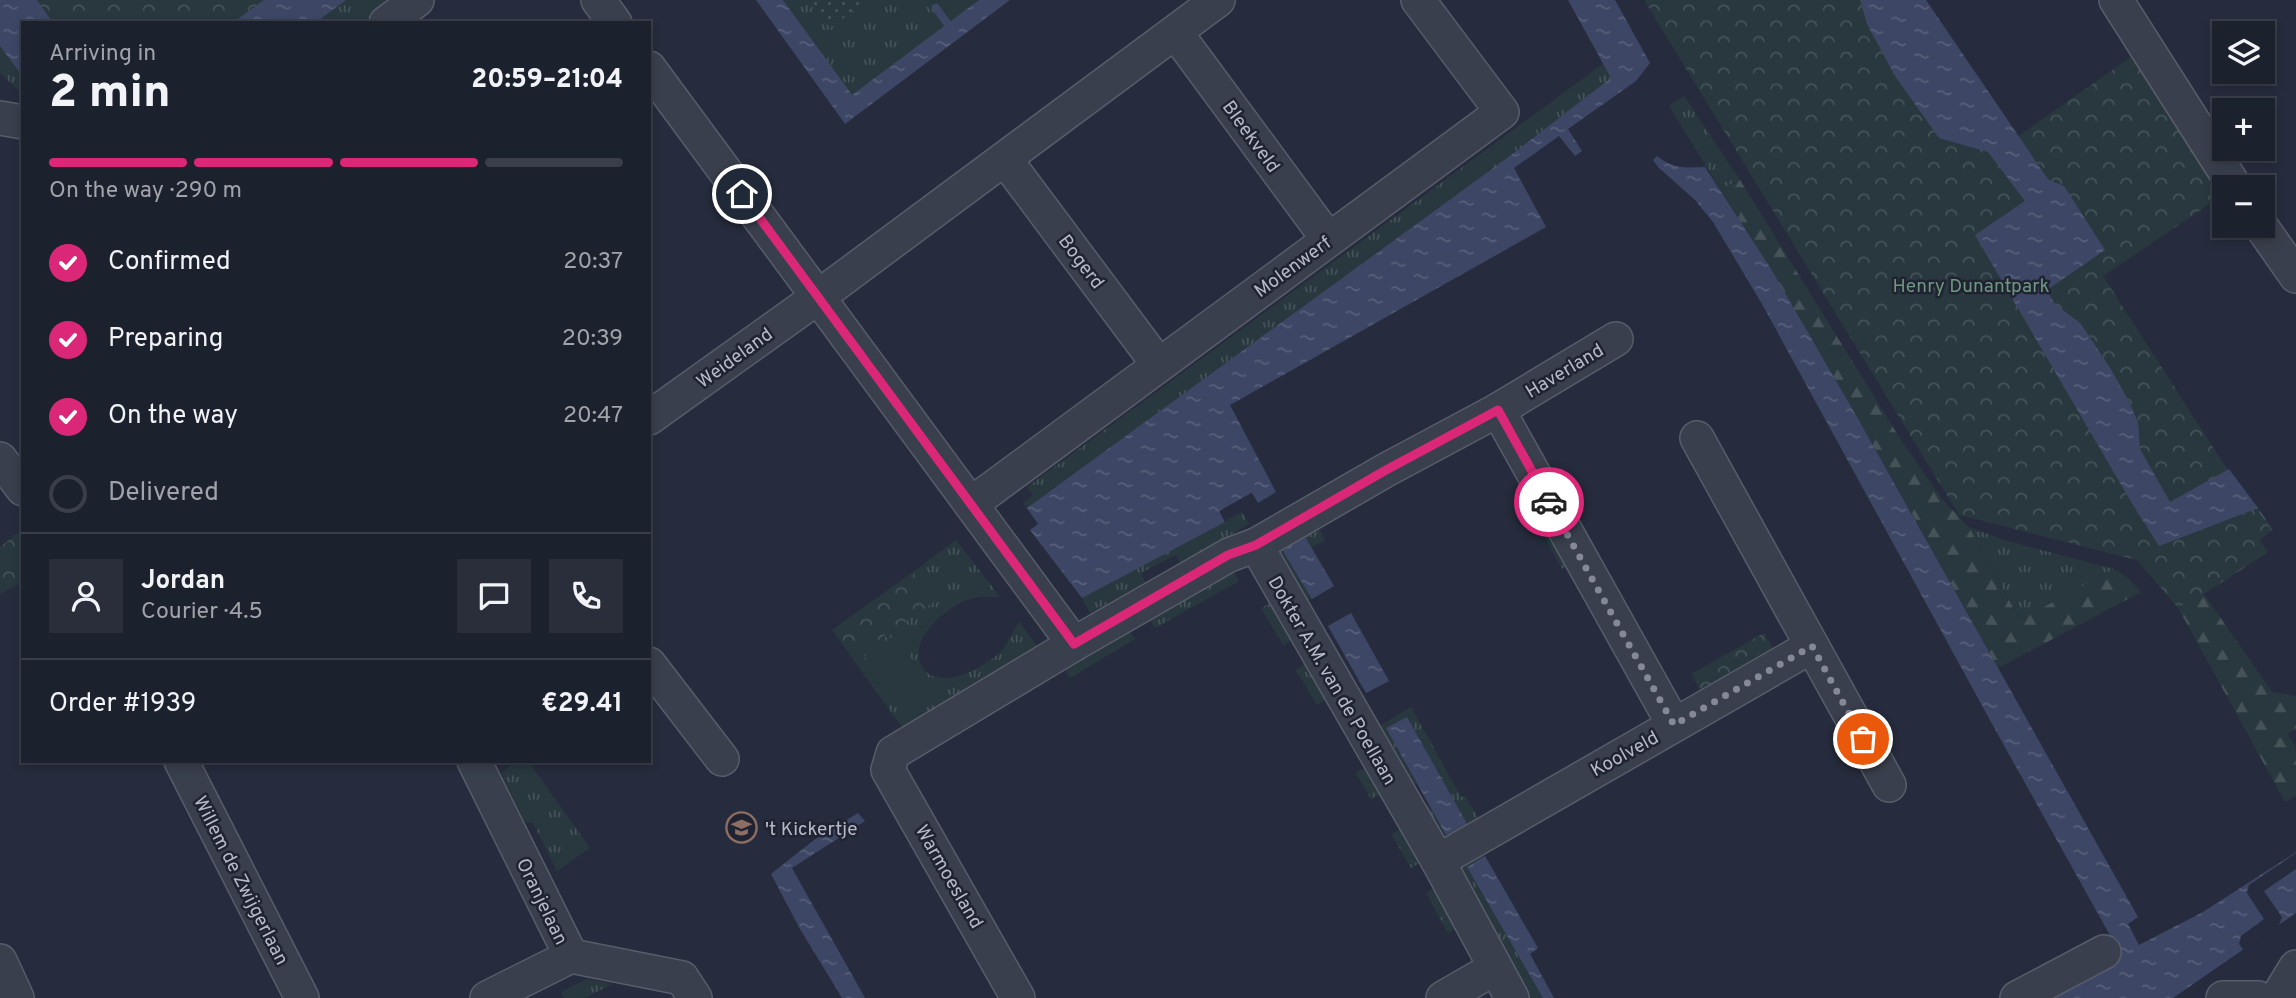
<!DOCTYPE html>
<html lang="en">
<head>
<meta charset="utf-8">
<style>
  :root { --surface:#1c212e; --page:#292e3a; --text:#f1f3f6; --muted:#a0a3aa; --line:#3a3e4a; --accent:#db2777 }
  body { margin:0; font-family:Overpass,sans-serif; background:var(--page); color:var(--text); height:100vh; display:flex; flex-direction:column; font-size:26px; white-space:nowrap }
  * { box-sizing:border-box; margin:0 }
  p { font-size:23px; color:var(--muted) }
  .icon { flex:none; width:38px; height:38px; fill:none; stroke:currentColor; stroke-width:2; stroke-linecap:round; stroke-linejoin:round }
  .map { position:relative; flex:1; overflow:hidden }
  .sheet { position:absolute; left:21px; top:21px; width:630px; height:742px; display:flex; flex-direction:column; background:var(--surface); border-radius:0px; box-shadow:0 4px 10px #0003,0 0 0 2px var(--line) }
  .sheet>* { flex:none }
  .tools { position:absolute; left:2212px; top:21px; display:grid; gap:14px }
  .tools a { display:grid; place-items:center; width:63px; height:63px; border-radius:0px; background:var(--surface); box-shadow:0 4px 10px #0003,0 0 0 2px var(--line); font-size:35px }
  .pin { position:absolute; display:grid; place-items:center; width:60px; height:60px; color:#fff; margin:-30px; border:4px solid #fff; border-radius:50%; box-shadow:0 2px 7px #0007 }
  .courier { position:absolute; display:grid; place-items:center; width:70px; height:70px; margin:-35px; border:5px solid #db2777; border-radius:50%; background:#fff; color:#222; box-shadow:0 2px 9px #0007 }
  .overview em { font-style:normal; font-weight:800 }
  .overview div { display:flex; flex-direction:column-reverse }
  .overview { display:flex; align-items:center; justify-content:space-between; height:119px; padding:0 28px }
  h1 { font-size:46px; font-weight:800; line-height:52px }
  .bar { display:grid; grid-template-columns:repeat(4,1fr); gap:10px 7px; align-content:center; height:84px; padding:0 28px }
  .bar i { height:9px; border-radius:5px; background:var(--line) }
  .bar .active { background:var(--accent) }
  .bar p { grid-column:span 4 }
  .line { display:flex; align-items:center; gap:18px; padding:0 28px; border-top:2px solid var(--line) }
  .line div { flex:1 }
  .round { display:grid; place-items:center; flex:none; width:74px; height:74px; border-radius:0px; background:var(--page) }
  ol { padding:0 28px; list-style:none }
  li { display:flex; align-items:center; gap:21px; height:77px }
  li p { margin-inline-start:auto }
  li .icon { padding:7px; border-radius:50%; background:var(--accent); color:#fff; stroke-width:4 }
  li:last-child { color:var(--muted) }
  li i { width:38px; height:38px; border:4px solid var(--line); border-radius:50% }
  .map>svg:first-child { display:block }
  .grass { fill:url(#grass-tufts) }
  .forest { fill:url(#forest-firs) }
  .park { fill:url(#park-crowns) }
  .garden { fill:url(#garden-dots) }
  .pitch { fill:#28383e }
  .water { fill:url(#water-ripples) }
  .pier { fill:#262c3d }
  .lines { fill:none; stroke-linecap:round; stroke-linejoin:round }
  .stream { stroke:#3d4765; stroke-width:8 }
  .minor-casing { stroke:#585c6b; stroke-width:36 }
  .minor { stroke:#3a3f4d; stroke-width:33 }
  .done { stroke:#848897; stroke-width:7; stroke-dasharray:0 12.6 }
  .route { stroke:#db2777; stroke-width:9 }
  .labels { text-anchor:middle; stroke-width:5; stroke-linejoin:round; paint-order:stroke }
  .street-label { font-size:19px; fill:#b6bac8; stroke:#1f2332 }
  .park-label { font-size:19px; fill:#6e977f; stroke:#1f2332 }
  .poi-label { font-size:19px; fill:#b6bac8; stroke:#1f2332; text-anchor:start }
</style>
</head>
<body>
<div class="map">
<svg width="2296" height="998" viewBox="0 0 2296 998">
  <defs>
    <pattern id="grass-tufts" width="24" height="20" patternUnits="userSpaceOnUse" patternTransform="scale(1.75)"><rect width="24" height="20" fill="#28383e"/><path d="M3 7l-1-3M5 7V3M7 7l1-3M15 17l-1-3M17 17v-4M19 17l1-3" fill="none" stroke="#455358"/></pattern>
    <pattern id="forest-firs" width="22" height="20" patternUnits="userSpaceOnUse" patternTransform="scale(1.75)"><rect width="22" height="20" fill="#28383e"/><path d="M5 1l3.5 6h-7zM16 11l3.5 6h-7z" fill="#455358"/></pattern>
    <pattern id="park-crowns" width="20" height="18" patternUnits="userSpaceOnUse" patternTransform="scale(1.75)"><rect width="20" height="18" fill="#28383e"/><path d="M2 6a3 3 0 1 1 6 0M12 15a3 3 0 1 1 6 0" fill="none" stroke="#455358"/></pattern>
    <pattern id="garden-dots" width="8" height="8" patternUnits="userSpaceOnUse" patternTransform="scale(1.75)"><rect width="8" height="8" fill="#28383e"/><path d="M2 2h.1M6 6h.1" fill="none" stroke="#455358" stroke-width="1.8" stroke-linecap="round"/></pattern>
    <pattern id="water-ripples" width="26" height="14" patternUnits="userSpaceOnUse" patternTransform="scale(1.75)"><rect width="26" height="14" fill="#3d4765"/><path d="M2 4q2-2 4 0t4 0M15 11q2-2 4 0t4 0" fill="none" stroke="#575f7a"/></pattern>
  </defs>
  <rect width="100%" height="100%" fill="#262c3d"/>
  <!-- grass -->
  <g class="grass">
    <polygon points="346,0 393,0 362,23 315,23"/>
    <polygon points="783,0 979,0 852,96"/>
    <polygon points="0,46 23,77 23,94 0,73"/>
    <polygon points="1603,64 1612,78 1507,158 1027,508 1023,503 1033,495 1027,487"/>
    <polygon points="1684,96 1740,180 1720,189 1669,106"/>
    <polygon points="1242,512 1249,524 1181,564 1175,555 1141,573 1146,583 1090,613 1082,598"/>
    <polygon points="1315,521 1325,540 1311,548 1304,536 1282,548 1312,599 1305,601 1277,559 1281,539"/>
    <polygon points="1549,527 1570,564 1562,569 1542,532"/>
    <polygon points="1969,527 2004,540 2114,569 2021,621"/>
    <path d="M956 540 1000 597C991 597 981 596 973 598 949 604 904 641 923 668 940 693 988 666 1003 649 1009 641 1014 630 1019 621L1040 650 904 730 852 658 933 602 913 572Z"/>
    <polygon points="1234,572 1239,581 1155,628 1149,619"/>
    <polygon points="1272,602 1294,639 1283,645 1261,608"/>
    <polygon points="1128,630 1135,639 1070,678 1065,669"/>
    <polygon points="1306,663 1327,699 1317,705 1296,670"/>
    <polygon points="1411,707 1461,797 1465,796 1480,821 1454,840 1440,839 1421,807 1428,804 1446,835 1466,823 1407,717 1386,728 1417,783 1408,788 1373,730"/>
    <polygon points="516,761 528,761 590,848 557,871 533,823 525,822 501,773"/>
    <polygon points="1366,767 1382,793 1371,799 1356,773"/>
    <polygon points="1402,828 1421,862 1411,868 1391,834"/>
    <polygon points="1482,853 1485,856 1467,868 1543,998 1530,998 1457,872 1458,866"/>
    <polygon points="1436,888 1458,927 1448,933 1426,893"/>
    <polygon points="587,979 612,984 585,998 564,998 561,992"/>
  </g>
  <!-- forest -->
  <g class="forest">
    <path d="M1740 180 1901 440 1942 499 1969 527 2020 620 2114 569 2128 578 2141 592 1998 668C1908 507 1819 345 1720 189Z"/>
    <polygon points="2258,508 2273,530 2259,540 2268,552 2204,594 2272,692 2296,696 2296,728 2288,734 2296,747 2296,795 2285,802 2153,562 2159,546"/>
  </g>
  <!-- park -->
  <g class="park">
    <polygon points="0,0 336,0 302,23 23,23"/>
    <polygon points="1644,0 1892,0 1993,154 2131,57 2224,194 2103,276 2229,472 2272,530 2259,540 2268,552 2178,608 2137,560 1959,515"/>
    <polygon points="20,531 23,537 23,582 0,594 0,547"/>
    <polygon points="913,572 934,602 852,658 832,630"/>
    <polygon points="1764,633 1776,653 1703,695 1691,674"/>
  </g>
  <!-- garden -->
  <polygon class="garden" points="809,0 868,0 830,28"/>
  <!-- pitch -->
  <polygon class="pitch" points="895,635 931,686 900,708 864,656"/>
  <!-- water -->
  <g class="water">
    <polygon points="0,0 37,0 53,23 23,23 23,77 0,46"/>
    <polygon points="264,0 346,0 315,23 232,23"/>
    <polygon points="756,0 783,0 852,95 979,0 1010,0 845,124"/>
    <polygon points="1568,0 1615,0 1650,63 1636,81 1568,129 1582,151 1575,156 1559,136 1514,168 1546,227 1230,405 1276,492 1258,503 1251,493 1220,511 1225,522 1082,598 1030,530 1038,524 1027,508 1507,158 1611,78"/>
    <polygon points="1860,0 1926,0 2045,175 2049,180 2064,186 2105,250 2047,290 2054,303 2081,324 2112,371 2130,404 2138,422 2140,449 2170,502 2229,469 2258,508 2159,546 2133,505 1975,235 2025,201 1988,152 1939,138 1895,76 1867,24"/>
    <path d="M1657 156C1673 169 1685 168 1705 167L1771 269 1857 417 2138 917 2128 924 2139 945 2203 912 2296 852V913L2173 998H2045L2121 955 1996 731 1762 304 1713 222 1695 200 1658 167 1653 160Z"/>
    <polygon points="1304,535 1334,586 1312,599 1281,548"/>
    <polygon points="1351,613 1389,681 1366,693 1328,626"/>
    <polygon points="1407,717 1467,824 1446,835 1386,728"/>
    <polygon points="858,813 865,821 792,868 865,998 842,998 800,929 771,874 814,840"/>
    <polygon points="1485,856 1538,948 1530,954 1554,998 1543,998 1467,867"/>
  </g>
  <!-- pier -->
  <g class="pier">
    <polygon points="1252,493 1258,503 1255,505 1250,498 1224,512 1228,520 1225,522 1219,511"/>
    <polygon points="2296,853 2296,869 2264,891 2282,917 2279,925 2245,952 2239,944 2241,936 2264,919 2247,893 2249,885"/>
  </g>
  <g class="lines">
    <!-- stream -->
    <polyline class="stream" points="936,8 952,30"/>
    <defs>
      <g id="minor">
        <polyline points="598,0 615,23"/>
        <polyline points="2116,0 2235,187"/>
        <polyline points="386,23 417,0"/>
        <polyline points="1176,33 1328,239"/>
        <polyline points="649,68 1074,644"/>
        <polyline points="0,118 23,122"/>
        <polyline points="1005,159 1158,364"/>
        <polyline points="2261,226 2296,276"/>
        <polyline points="1498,410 1674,725"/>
        <polyline points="649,418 818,297 1218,0"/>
        <polyline points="1697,438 1889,785"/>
        <polyline points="0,459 23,489"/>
        <polyline points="971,504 1502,112 1418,0"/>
        <polyline points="1256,545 1438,861 1512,998"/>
        <polyline points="649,664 722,759"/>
        <polyline points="181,761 302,998"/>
        <polyline points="474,761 571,956"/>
        <polyline points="1438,861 1812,646"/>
        <polyline points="571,956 682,978 695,998"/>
        <polyline points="0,961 17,998"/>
        <polyline points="487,998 571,956"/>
        <polyline points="1018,998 888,770 893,753 1074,644 1229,555 1256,545 1386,470 1498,410 1616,339"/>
        <polyline points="1443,998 1495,968"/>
        <polyline points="2017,998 2104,952"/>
        <polyline points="2223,998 2258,998"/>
        <polyline points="2277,998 2296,967"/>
      </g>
    </defs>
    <!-- minor casing -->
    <use href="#minor" class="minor-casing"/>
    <!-- minor -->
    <use href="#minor" class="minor"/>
  </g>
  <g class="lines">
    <!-- done -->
    <polyline class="done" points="1549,502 1674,725 1812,646 1863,739"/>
    <!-- route -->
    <polyline class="route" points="742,194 1074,644 1228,555 1256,545 1386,470 1498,410 1549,502"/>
  </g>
  <!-- icons -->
  <defs>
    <symbol id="school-ring" viewBox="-11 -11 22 22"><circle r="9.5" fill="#1f2332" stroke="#8d6e63" stroke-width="1.5"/><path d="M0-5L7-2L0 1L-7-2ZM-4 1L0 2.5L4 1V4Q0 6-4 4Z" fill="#8d6e63"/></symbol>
  </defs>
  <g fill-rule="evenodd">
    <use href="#school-ring" x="724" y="810" width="35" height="35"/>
  </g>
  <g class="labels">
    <!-- street labels -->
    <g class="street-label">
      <text transform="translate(1252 136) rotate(54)" y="7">Bleekveld</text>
      <text transform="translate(1082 261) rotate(53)" y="7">Bogerd</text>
      <text transform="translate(1292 266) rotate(-36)" y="7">Molenwerf</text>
      <text transform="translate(734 357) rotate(-36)" y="7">Weideland</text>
      <text transform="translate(1564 370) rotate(-31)" y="7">Haverland</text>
      <text transform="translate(1333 680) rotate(60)" y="7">Dokter A.M. van de Poellaan</text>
      <text transform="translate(1624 753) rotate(-29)" y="7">Koolveld</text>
      <text transform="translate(950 876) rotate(60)" y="7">Warmoesland</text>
      <text transform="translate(242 880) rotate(63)" y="7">Willem de Zwijgerlaan</text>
      <text transform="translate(543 901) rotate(64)" y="7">Oranjelaan</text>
    </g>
    <!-- park labels -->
    <g class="park-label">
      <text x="1971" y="292">Henry Dunantpark</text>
    </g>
    <!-- poi labels -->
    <g class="poi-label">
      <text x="765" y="835">'t Kickertje</text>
    </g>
  </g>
</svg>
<div class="tools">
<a><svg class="icon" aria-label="layers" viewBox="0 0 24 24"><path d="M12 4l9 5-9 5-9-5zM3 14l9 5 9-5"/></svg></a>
<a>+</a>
<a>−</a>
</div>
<div class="pin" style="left:1863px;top:739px;background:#ea580c"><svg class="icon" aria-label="bag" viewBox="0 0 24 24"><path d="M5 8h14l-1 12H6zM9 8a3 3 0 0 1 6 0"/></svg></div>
<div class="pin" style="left:742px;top:194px;background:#1f2937"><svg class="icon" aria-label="home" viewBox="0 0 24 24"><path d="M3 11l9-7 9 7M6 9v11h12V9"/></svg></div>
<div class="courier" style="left:1549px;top:502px"><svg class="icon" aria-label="car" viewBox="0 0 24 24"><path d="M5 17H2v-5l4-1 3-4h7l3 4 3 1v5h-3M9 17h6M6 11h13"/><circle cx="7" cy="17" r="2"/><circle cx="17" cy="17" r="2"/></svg></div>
<section class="sheet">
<div class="overview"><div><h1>2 min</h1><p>Arriving in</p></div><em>20:59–21:04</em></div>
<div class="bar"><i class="active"></i><i class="active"></i><i class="active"></i><i></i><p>On the way · 290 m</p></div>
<ol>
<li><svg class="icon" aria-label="check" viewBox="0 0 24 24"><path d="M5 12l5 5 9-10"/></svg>Confirmed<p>20:37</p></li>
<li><svg class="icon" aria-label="check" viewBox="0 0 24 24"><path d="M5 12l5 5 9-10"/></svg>Preparing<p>20:39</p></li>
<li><svg class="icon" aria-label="check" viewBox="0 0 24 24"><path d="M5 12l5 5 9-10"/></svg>On the way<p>20:47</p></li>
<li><i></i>Delivered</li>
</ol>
<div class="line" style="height:126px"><a class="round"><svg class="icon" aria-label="person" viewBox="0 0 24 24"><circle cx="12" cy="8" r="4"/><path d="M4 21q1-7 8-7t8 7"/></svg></a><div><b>Jordan</b><p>Courier · 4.5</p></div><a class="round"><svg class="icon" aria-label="chat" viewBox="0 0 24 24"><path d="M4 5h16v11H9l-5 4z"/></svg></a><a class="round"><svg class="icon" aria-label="phone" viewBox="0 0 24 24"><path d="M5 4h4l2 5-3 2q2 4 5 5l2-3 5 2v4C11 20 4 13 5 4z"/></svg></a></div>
<div class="line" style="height:91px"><div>Order #1939</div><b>€29.41</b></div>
</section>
</div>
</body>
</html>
